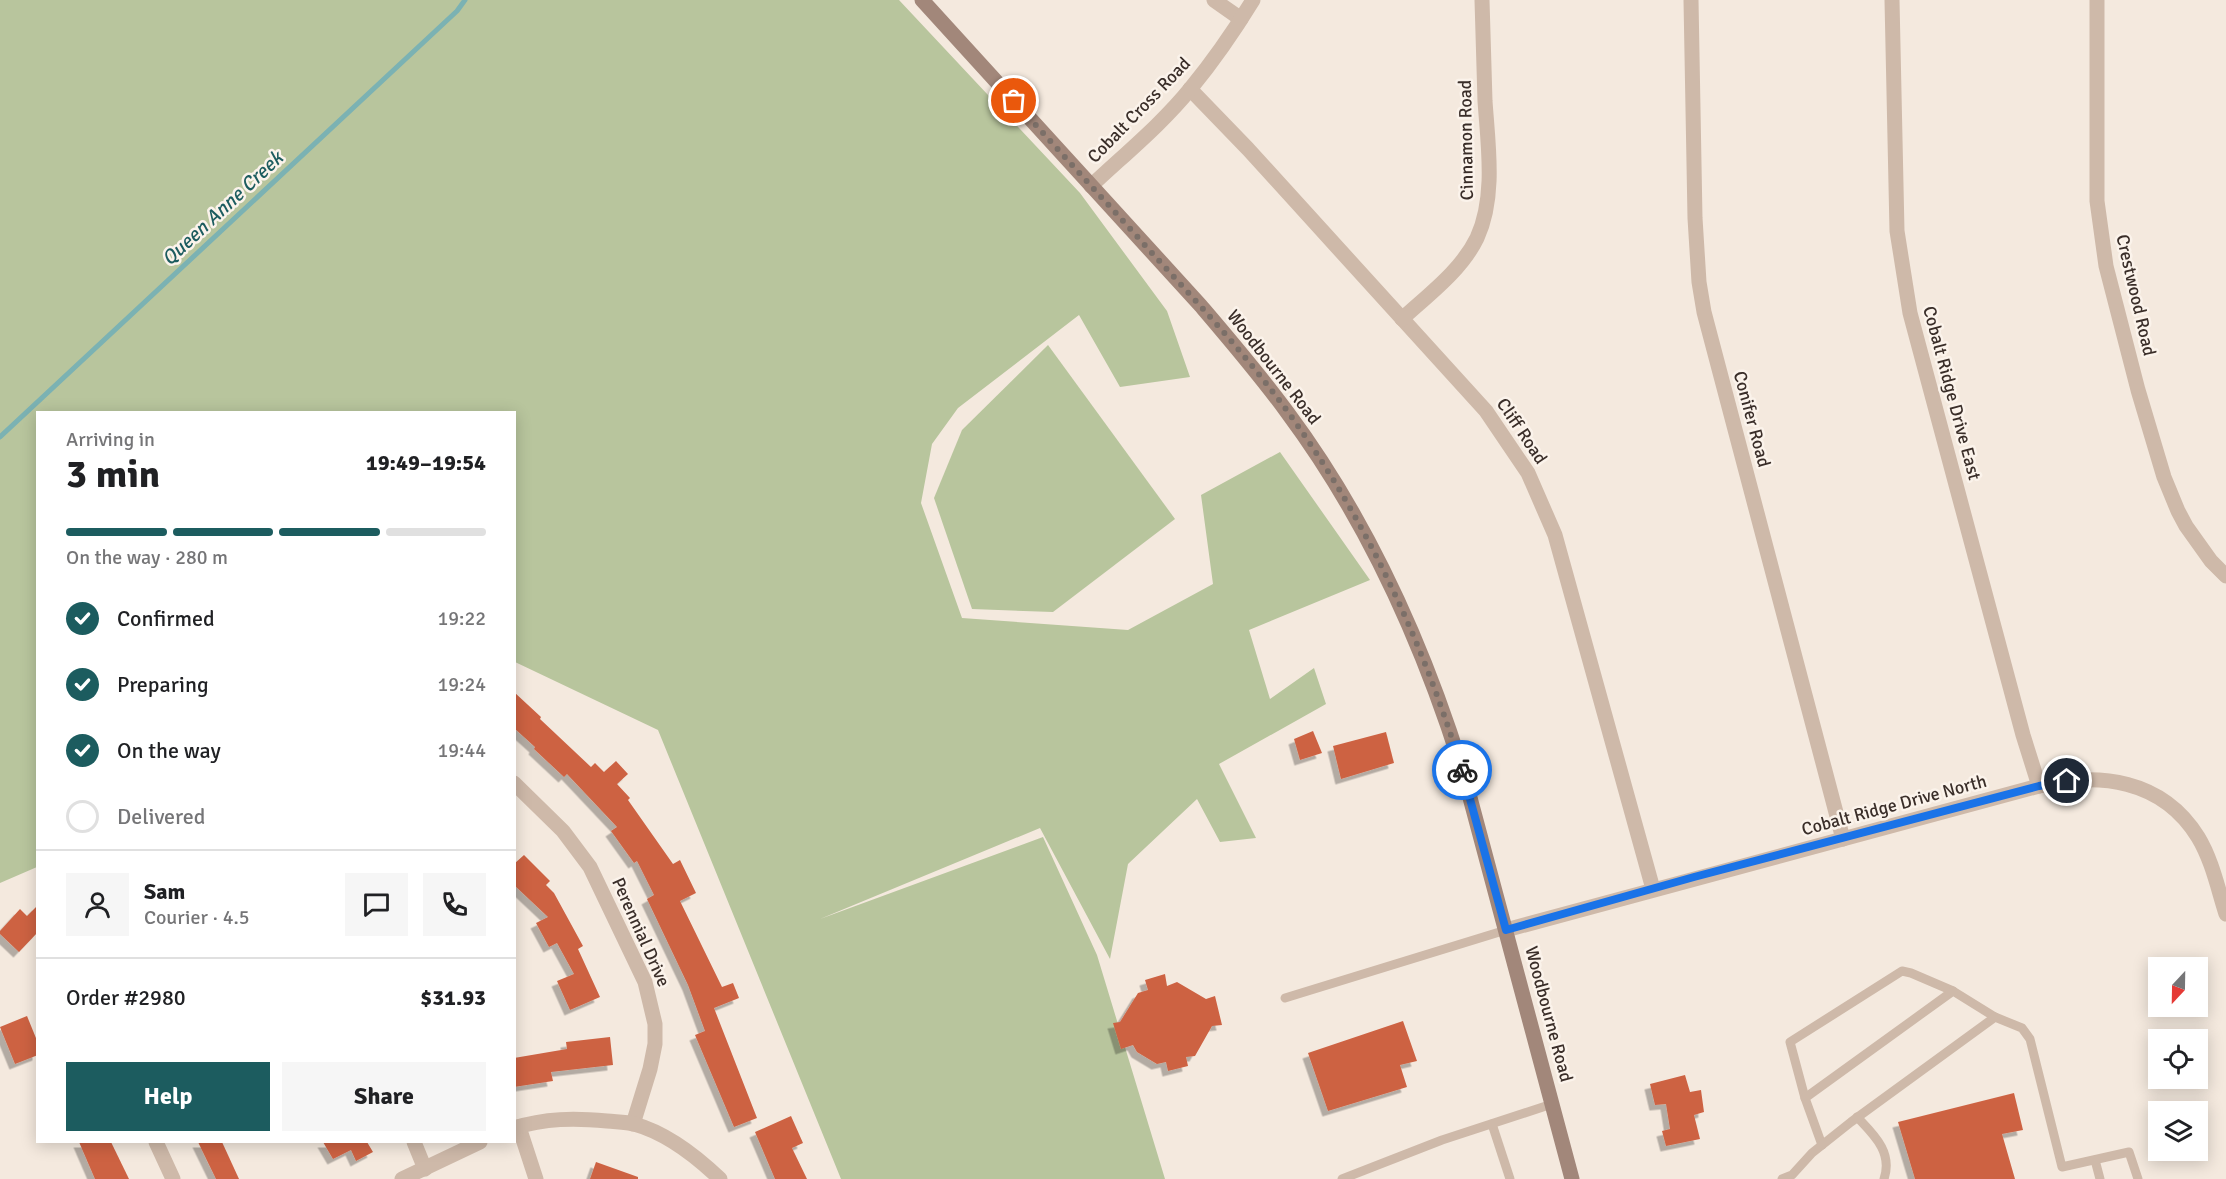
<!DOCTYPE html>
<html lang="en">
<head>
<meta charset="utf-8">
<style>
  :root { --surface:#fff; --page:#f6f6f6; --text:#202124; --muted:#757577; --line:#e0e0e0; --accent:#1c5c5f }
  body { margin:0; font-family:Signika,sans-serif; background:var(--page); color:var(--text); height:100vh; display:flex; flex-direction:column; font-size:22px; white-space:nowrap }
  * { box-sizing:border-box; margin:0 }
  p { font-size:20px; color:var(--muted) }
  .icon { flex:none; width:33px; height:33px; fill:none; stroke:currentColor; stroke-width:2; stroke-linecap:round; stroke-linejoin:round }
  .map { position:relative; flex:1; overflow:hidden }
  .drawer { position:absolute; left:36px; top:411px; width:480px; height:732px; display:flex; flex-direction:column; background:var(--surface); border-radius:0px; box-shadow:0 3px 15px #0003 }
  .drawer>* { flex:none }
  .needle { width:39px; rotate:202deg }
  .tools { position:absolute; left:2148px; top:957px; display:grid; gap:12px }
  .tools a { display:grid; place-items:center; width:60px; height:60px; border-radius:0px; background:var(--surface); box-shadow:0 3px 15px #0003; font-size:30px }
  .pin { position:absolute; display:grid; place-items:center; width:51px; height:51px; color:#fff; margin:-26px; border:3px solid #fff; border-radius:50%; box-shadow:0 2px 6px #0007 }
  .courier { position:absolute; display:grid; place-items:center; width:60px; height:60px; margin:-30px; border:4px solid #1a73e8; border-radius:50%; background:#fff; color:#222; box-shadow:0 2px 8px #0007 }
  .headline em { font-style:normal; font-weight:800 }
  .headline div { display:flex; flex-direction:column-reverse }
  .headline { display:flex; align-items:center; justify-content:space-between; height:102px; padding:0 30px }
  h1 { font-size:39px; font-weight:800; line-height:45px }
  .bar { display:grid; grid-template-columns:repeat(4,1fr); gap:9px 6px; align-content:center; height:72px; padding:0 30px }
  .bar i { height:8px; border-radius:4px; background:var(--line) }
  .bar .selected { background:var(--accent) }
  .bar p { grid-column:span 4 }
  .line { display:flex; align-items:center; gap:15px; padding:0 30px; border-top:2px solid var(--line) }
  .line div { flex:1 }
  .round { display:grid; place-items:center; flex:none; width:63px; height:63px; border-radius:0px; background:var(--page) }
  ol { padding:0 30px; list-style:none }
  li { display:flex; align-items:center; gap:18px; height:66px }
  li p { margin-inline-start:auto }
  li .icon { padding:6px; border-radius:50%; background:var(--accent); color:#fff; stroke-width:4 }
  li:last-child { color:var(--muted) }
  li i { width:33px; height:33px; border:3px solid var(--line); border-radius:50% }
  .cta { display:flex; gap:12px; margin-top:auto; padding:12px 30px }
  .cta a { flex:1; height:69px; border-radius:0px; background:var(--accent); color:#fff; font-size:24px; font-weight:800; line-height:69px; text-align:center }
  .cta a+a { background:var(--page); color:var(--text) }
  .map>svg:first-child { display:block }
  .green { fill:#b8c59d }
  .lines { fill:none; stroke-linecap:round; stroke-linejoin:round }
  .stream { stroke:#7bb2b3; stroke-width:5 }
  .building { fill:#cd6243; filter:url(#shadow) }
  .service { stroke:#ceb9a9; stroke-width:9 }
  .minor { stroke:#ceb9a9; stroke-width:15 }
  .secondary { stroke:#a2877a; stroke-width:15 }
  .done { stroke:#7b6f68; stroke-width:6; stroke-dasharray:0 10.8 }
  .route { stroke:#1a73e8; stroke-width:8 }
  .labels { text-anchor:middle; stroke-width:5; stroke-linejoin:round; paint-order:stroke }
  .street-label { font-size:18px; fill:#3a2e29; stroke:#fbf3eb }
  .water-label { font-size:20px; font-style:italic; fill:#1c5c5f; stroke:#fbf3eb }
</style>
</head>
<body>
<div class="map">
<svg width="2226" height="1179" viewBox="0 0 2226 1179">
  <defs>
    <filter id="shadow"><feDropShadow dx="-5.5" dy="5.5" stdDeviation="0" flood-color="#0004"/></filter>
  </defs>
  <rect width="100%" height="100%" fill="#f4e9de"/>
  <!-- green -->
  <g class="green">
    <polygon points="0,0 899,0 1080,193 1167,311 1190,377 1120,387 1079,315 958,408 932,444 921,503 962,618 1128,630 1213,584 1201,495 1280,452 1370,580 1249,630 1270,699 1314,668 1326,704 1219,764 1256,838 1220,842 1197,799 1128,864 1110,959 1040,828 820,919 1043,837 1097,955 1165,1179 841,1179 658,730 515,662 514,412 38,412 37,867 0,883"/>
    <polygon points="1048,345 1175,519 1053,612 972,609 934,498 962,430"/>
  </g>
  <g class="lines">
    <!-- stream -->
    <polyline class="stream" points="0,437 457,11 465,0"/>
  </g>
  <!-- building -->
  <g class="building">
    <polygon points="514,692 541,717 540,719 591,767 595,763 604,772 616,761 628,774 617,784 630,798 628,800 673,864 680,860 696,893 680,901 722,987 733,983 739,998 714,1008 757,1118 734,1127 695,1035 705,1031 688,985 647,899 654,895 637,861 634,863 611,831 617,827 567,774 564,777 534,749 535,747 514,728"/>
    <polygon points="1313,731 1322,753 1300,760 1294,739"/>
    <polygon points="1386,732 1394,763 1341,779 1333,746"/>
    <polygon points="524,855 550,881 546,885 554,893 583,946 578,949 600,997 570,1010 557,981 574,974 557,943 549,947 536,923 548,917 514,885 514,864"/>
    <polygon points="38,905 38,932 19,952 0,934 0,931 20,909 27,916"/>
    <polygon points="1165,974 1167,986 1177,982 1206,999 1215,996 1222,1025 1212,1026 1195,1056 1186,1057 1188,1066 1168,1071 1166,1062 1157,1064 1137,1052 1133,1045 1121,1049 1113,1023 1120,1022 1138,993 1148,990 1145,980"/>
    <polygon points="27,1016 38,1043 38,1055 15,1064 0,1027"/>
    <polygon points="1403,1021 1417,1061 1400,1065 1407,1087 1328,1111 1308,1053"/>
    <polygon points="610,1037 613,1065 551,1072 553,1081 514,1087 514,1058 567,1049 566,1042"/>
    <polygon points="1685,1075 1690,1092 1701,1090 1704,1112 1694,1115 1700,1139 1666,1146 1662,1131 1670,1129 1666,1104 1655,1105 1650,1084"/>
    <polygon points="2014,1093 2023,1130 2002,1134 2015,1179 1915,1179 1898,1122"/>
    <polygon points="791,1116 803,1143 792,1148 807,1179 775,1179 755,1132"/>
    <polygon points="79,1142 111,1142 129,1179 95,1179"/>
    <polygon points="198,1142 222,1142 239,1179 216,1179"/>
    <polygon points="323,1142 367,1142 373,1152 356,1161 351,1150 333,1159"/>
    <polygon points="596,1162 638,1177 638,1179 590,1179"/>
  </g>
  <g class="lines">
    <!-- service -->
    <g class="service">
      <polyline points="1285,998 1506,930"/>
      <polyline points="1805,1098 1790,1042 1902,971 1911,973 1953,991"/>
      <path d="M1857 1117C1874 1135 1893 1152 1884 1179"/>
      <polyline points="1492,1124 1510,1179"/>
      <polyline points="1822,1145 1805,1098 1953,991 1995,1017"/>
      <polyline points="2095,1160 2100,1179"/>
      <polyline points="1342,1179 1442,1140 1552,1104"/>
      <polyline points="1782,1179 1792,1175 1812,1153 1851,1122 1995,1017 2022,1028 2030,1039 2062,1167 2129,1152 2138,1179"/>
    </g>
    <!-- minor -->
    <g class="minor">
      <polyline points="1214,0 1241,19"/>
      <polyline points="1691,0 1695,218 1699,282 1704,312 1843,839"/>
      <polyline points="1892,0 1897,231 1910,313 2023,735 2039,786"/>
      <polyline points="2097,0 2097,201 2106,266 2138,390 2164,477 2178,511 2186,526 2211,561 2226,576"/>
      <polyline points="1190,89 1248,149 1486,411 1528,473 1555,535 1653,889"/>
      <path d="M1091 186C1125 154 1162 124 1191 88 1214 60 1234 31 1253 0"/>
      <path d="M1402 319C1428 295 1461 271 1477 238 1496 197 1488 145 1485 101 1484 68 1483 34 1482 0"/>
      <polyline points="514,783 563,831 590,867 645,982 655,1024 655,1044 650,1069 633,1124"/>
      <path d="M1506 930 2039 786C2099 772 2162 779 2198 837 2212 860 2218 889 2226 914"/>
      <polyline points="519,1127 536,1179"/>
      <path d="M514 1128C545 1118 575 1118 607 1121 616 1122 626 1122 634 1124 667 1133 696 1156 720 1179"/>
      <polyline points="156,1142 173,1179"/>
      <polyline points="414,1142 425,1169"/>
      <polyline points="402,1179 480,1142"/>
    </g>
    <!-- secondary -->
    <path class="secondary" d="M922 0 1201 306C1230 340 1260 375 1287 412 1369 522 1425 648 1465 779L1572 1179"/>
  </g>
  <g class="lines">
    <!-- done -->
    <path class="done" d="M1014 101C1060 152 1106 202 1152 253 1199 304 1247 356 1288 412 1367 521 1423 642 1462 770"/>
    <!-- route -->
    <polyline class="route" points="1462,770 1506,930 1694,877 2039,786 2067,781"/>
  </g>
  <g class="labels">
    <!-- street labels -->
    <g class="street-label">
      <text transform="translate(1139 110) rotate(-46)" y="6">Cobalt Cross Road</text>
      <text transform="translate(1466 140) rotate(-91)" y="6">Cinnamon Road</text>
      <text transform="translate(2136 295) rotate(77)" y="6">Crestwood Road</text>
      <text transform="translate(1274 367) rotate(52)" y="6">Woodbourne Road</text>
      <text transform="translate(1952 393) rotate(75)" y="6">Cobalt Ridge Drive East</text>
      <text transform="translate(1752 419) rotate(75)" y="6">Conifer Road</text>
      <text transform="translate(1522 431) rotate(56)" y="6">Cliff Road</text>
      <text transform="translate(1894 805) rotate(-15)" y="6">Cobalt Ridge Drive North</text>
      <text transform="translate(641 932) rotate(66)" y="6">Perennial Drive</text>
      <text transform="translate(1549 1014) rotate(75)" y="6">Woodbourne Road</text>
    </g>
    <!-- water labels -->
    <g class="water-label">
      <text transform="translate(222 208) rotate(-43)" y="7">Queen Anne Creek</text>
    </g>
  </g>
</svg>
<div class="tools">
<a><svg class="needle" viewBox="-14 -14 28 28"><path d="M0-13l5 13h-10z" fill="#e53935"/><path d="M0 13l5-13h-10z" fill="#757577"/></svg></a>
<a><svg class="icon" aria-label="locate" viewBox="0 0 24 24"><circle cx="12" cy="12" r="6"/><path d="M12 2v4M12 18v4M2 12h4M18 12h4"/></svg></a>
<a><svg class="icon" aria-label="layers" viewBox="0 0 24 24"><path d="M12 4l9 5-9 5-9-5zM3 14l9 5 9-5"/></svg></a>
</div>
<div class="pin" style="left:1014px;top:101px;background:#ea580c"><svg class="icon" aria-label="bag" viewBox="0 0 24 24"><path d="M5 8h14l-1 12H6zM9 8a3 3 0 0 1 6 0"/></svg></div>
<div class="pin" style="left:2067px;top:781px;background:#1f2937"><svg class="icon" aria-label="home" viewBox="0 0 24 24"><path d="M3 11l9-7 9 7M6 9v11h12V9"/></svg></div>
<div class="courier" style="left:1462px;top:770px"><svg class="icon" aria-label="bike" viewBox="0 0 24 24"><circle cx="6" cy="16" r="4"/><circle cx="18" cy="16" r="4"/><path d="M6 16l4-8h5l3 8M10 8l3 8H6M13 5h3"/></svg></div>
<section class="drawer">
<div class="headline"><div><h1>3 min</h1><p>Arriving in</p></div><em>19:49–19:54</em></div>
<div class="bar"><i class="selected"></i><i class="selected"></i><i class="selected"></i><i></i><p>On the way · 280 m</p></div>
<ol>
<li><svg class="icon" aria-label="check" viewBox="0 0 24 24"><path d="M5 12l5 5 9-10"/></svg>Confirmed<p>19:22</p></li>
<li><svg class="icon" aria-label="check" viewBox="0 0 24 24"><path d="M5 12l5 5 9-10"/></svg>Preparing<p>19:24</p></li>
<li><svg class="icon" aria-label="check" viewBox="0 0 24 24"><path d="M5 12l5 5 9-10"/></svg>On the way<p>19:44</p></li>
<li><i></i>Delivered</li>
</ol>
<div class="line" style="height:108px"><a class="round"><svg class="icon" aria-label="person" viewBox="0 0 24 24"><circle cx="12" cy="8" r="4"/><path d="M4 21q1-7 8-7t8 7"/></svg></a><div><b>Sam</b><p>Courier · 4.5</p></div><a class="round"><svg class="icon" aria-label="chat" viewBox="0 0 24 24"><path d="M4 5h16v11H9l-5 4z"/></svg></a><a class="round"><svg class="icon" aria-label="phone" viewBox="0 0 24 24"><path d="M5 4h4l2 5-3 2q2 4 5 5l2-3 5 2v4C11 20 4 13 5 4z"/></svg></a></div>
<div class="line" style="height:78px"><div>Order #2980</div><b>$31.93</b></div>
<div class="cta"><a>Help</a><a>Share</a></div>
</section>
</div>
</body>
</html>
